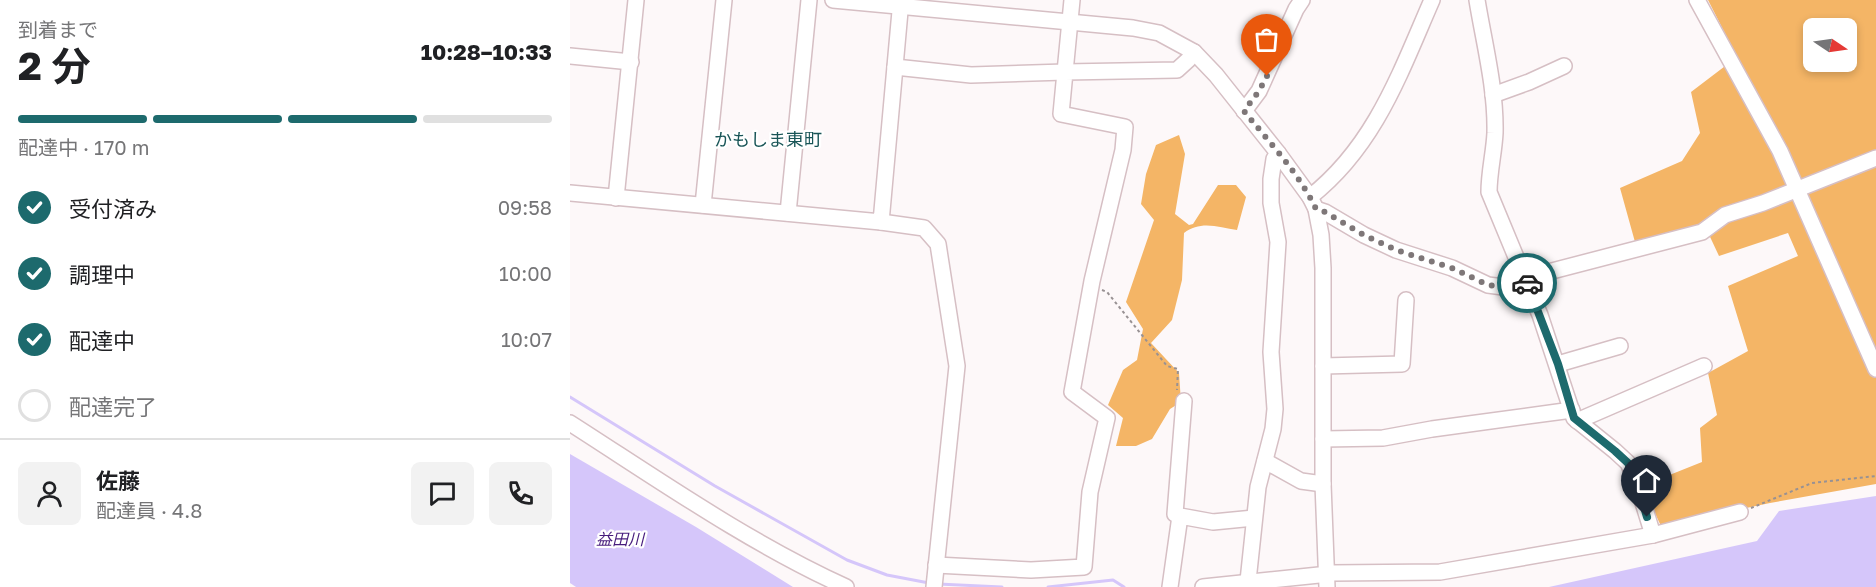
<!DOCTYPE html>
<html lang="ja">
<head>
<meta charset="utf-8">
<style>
  :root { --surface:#fff; --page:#f2f2f2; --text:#202124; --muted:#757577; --line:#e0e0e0; --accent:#1d6a6d }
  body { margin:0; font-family:"Golos Text","Noto Sans JP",sans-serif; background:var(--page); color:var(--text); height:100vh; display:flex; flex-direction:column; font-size:22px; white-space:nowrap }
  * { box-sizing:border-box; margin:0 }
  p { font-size:20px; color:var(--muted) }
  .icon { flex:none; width:33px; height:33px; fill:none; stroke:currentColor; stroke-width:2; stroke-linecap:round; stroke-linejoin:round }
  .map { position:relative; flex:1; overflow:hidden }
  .drawer { display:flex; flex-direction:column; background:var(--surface); width:570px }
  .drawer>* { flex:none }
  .needle { width:39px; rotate:103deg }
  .controls { position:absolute; left:1233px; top:18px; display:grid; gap:12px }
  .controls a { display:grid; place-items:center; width:54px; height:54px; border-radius:9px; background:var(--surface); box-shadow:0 3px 9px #0003; font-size:30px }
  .pin { position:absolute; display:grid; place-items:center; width:51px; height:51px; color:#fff; margin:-62px -26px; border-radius:50% 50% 50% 0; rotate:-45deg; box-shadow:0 0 6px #0007 }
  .pin .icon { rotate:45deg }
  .courier { position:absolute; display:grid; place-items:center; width:60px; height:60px; margin:-30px; border:4px solid #1d6a6d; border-radius:50%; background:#fff; color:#222; box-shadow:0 2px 8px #0007 }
  .overview em { font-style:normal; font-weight:700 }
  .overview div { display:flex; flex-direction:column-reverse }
  .overview { display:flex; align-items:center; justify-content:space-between; height:102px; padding:0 18px }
  h1 { font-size:39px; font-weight:700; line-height:45px }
  .bar { display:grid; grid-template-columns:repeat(4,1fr); gap:9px 6px; align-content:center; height:72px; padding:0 18px }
  .bar i { height:8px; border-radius:4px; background:var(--line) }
  .bar .active { background:var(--accent) }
  .bar p { grid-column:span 4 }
  .line { display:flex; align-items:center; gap:15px; padding:0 18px; border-top:2px solid var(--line) }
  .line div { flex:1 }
  .round { display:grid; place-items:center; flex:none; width:63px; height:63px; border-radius:9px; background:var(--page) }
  ol { padding:0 18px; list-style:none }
  li { display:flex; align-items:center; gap:18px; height:66px }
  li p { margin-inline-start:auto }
  li .icon { padding:6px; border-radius:50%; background:var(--accent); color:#fff; stroke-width:4 }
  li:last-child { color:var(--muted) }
  li i { width:33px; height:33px; border:3px solid var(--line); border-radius:50% }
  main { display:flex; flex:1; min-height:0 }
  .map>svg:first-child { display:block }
  .forest { fill:#f4b566; fill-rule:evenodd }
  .water { fill:#d5c6fa }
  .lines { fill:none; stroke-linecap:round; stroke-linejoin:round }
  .stream { stroke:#d5c6fa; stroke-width:3 }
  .minor-casing { stroke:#d6bfc4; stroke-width:18 }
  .path { stroke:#989193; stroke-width:2; stroke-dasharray:3 3; stroke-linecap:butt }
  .minor { stroke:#fff; stroke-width:15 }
  .done { stroke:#7e7778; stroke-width:6; stroke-dasharray:0 10.8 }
  .route { stroke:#1d6a6d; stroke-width:8 }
  .labels { text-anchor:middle; stroke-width:4.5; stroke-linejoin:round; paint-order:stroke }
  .water-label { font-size:16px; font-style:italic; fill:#461b7c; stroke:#fff }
  .quarter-label { font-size:18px; fill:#195557; stroke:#fff }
</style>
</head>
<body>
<main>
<section class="drawer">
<div class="overview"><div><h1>2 分</h1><p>到着まで</p></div><em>10:28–10:33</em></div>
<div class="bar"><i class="active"></i><i class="active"></i><i class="active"></i><i></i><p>配達中 · 170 m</p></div>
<ol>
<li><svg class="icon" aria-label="check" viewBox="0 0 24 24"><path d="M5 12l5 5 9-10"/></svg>受付済み<p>09:58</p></li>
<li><svg class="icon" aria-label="check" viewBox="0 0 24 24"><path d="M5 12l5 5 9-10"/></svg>調理中<p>10:00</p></li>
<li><svg class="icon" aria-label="check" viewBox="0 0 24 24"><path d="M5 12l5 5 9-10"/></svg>配達中<p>10:07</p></li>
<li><i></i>配達完了</li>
</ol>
<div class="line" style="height:108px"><a class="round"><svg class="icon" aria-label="person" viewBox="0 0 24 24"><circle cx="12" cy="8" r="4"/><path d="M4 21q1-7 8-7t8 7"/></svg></a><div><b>佐藤</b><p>配達員 · 4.8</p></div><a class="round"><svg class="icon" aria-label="chat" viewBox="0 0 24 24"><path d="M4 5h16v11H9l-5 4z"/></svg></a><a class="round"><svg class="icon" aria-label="phone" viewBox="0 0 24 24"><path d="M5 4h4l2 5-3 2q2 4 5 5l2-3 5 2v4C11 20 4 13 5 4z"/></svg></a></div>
</section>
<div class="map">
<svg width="1306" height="587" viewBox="0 0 1306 587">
  <rect width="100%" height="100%" fill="#fdf8f9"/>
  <!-- forest -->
  <g class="forest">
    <path d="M1138 0H1306V484L1200 503 1091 526 1072 486 1132 462 1130 428 1147 415 1138 373 1178 351 1158 286 1228 256 1218 233 1149 256 1134 224 1065 242 1050 188 1112 161 1130 133 1121 92 1167 57ZM1244 28H1276V62H1244Z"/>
    <path d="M609 135 615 154 605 214 619 225 623 224 648 185H666L676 197 667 230C649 227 630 220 614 233L612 280 602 320 581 343 609 373 611 402 600 409 582 439 566 446H546L553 418 538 405 553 370 567 360 573 329 556 302 584 220 571 204 576 174 586 145Z"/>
  </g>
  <!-- water -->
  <g class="water">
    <polygon points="0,454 126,527 223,587 6,587 0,583"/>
    <polygon points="1306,496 1306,587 979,587 1187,541 1209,511"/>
  </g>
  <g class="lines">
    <!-- stream -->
    <g class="stream">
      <polyline points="0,397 145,486 277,560 317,575 359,583"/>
      <polyline points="368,584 432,587"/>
      <polyline points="478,587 543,580 554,587"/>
    </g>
    <defs>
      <g id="minor">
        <polyline points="263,0 563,28 589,33 624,52 646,75 708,153 740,197 746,209 751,235 753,268 753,484 757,587"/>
        <path d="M907 0C914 43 926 88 925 133 924 153 919 172 919 192L970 315 1004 418 1045 451 1058 463 1066 480 1083 535"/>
        <polyline points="1127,0 1210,151 1306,369"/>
        <polyline points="0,56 61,62"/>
        <polyline points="325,67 401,75 495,72 502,0"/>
        <polyline points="923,95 959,82 994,66"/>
        <polyline points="674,111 689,91 726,9 732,0"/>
        <polyline points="0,193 311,222 331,0"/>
        <path d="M740 197C805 146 830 73 862 0"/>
        <polyline points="46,198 66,0"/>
        <polyline points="133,205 154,0"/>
        <polyline points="746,209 755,212 794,235 826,250 882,268 918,285 933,287 955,278 1132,232 1155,215 1193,203 1306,158"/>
        <polyline points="218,213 239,0"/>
        <polyline points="311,222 354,228 368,244 387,366 364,587"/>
        <polyline points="988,364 1050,346"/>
        <polyline points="753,366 832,364 836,300"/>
        <polyline points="1007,421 1134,366"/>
        <path d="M0 423C89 480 179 543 276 587"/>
        <polyline points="753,439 813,438 862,429 1002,410"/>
        <polyline points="695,461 731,481 753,484"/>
        <polyline points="610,516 605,514 614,401"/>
        <polyline points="366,565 461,570 514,567 520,492 537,418 502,392 522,281 553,150 555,127 491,114 495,72 607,70 618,60 624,52"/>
        <polyline points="762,573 870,572 1083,535 1170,512"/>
        <polyline points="678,581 688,487 703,429 705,409 701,352 708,242 701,203 701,179 704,159 708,153"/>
        <polyline points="600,587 610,516 643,522 684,518"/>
        <polyline points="633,587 749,575"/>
      </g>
    </defs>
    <!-- minor casing -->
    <use href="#minor" class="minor-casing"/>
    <!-- path -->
    <g class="path">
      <polyline points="532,290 537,292 597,366 608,369 607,390"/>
      <polyline points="1181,508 1242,483 1306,476"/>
    </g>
    <!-- minor -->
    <use href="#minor" class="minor"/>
  </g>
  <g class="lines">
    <!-- done -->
    <path class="done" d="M697 76 689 91 674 111C699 142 729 173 746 209L755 212 794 235 826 250 882 268 918 285 933 287 955 278 957 283"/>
    <!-- route -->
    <polyline class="route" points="957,283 988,364 1004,418 1045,451 1058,463 1066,480 1077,517"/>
  </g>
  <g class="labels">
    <!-- water labels -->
    <g class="water-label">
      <text x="50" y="545">益田川</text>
    </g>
    <!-- quarter labels -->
    <g class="quarter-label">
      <text x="198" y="146">かもしま東町</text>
    </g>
  </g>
</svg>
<div class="controls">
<a><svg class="needle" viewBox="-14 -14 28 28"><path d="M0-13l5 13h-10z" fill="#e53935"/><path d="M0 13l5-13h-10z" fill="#757577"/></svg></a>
</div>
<div class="pin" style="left:697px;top:76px;background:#ea580c"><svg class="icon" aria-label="bag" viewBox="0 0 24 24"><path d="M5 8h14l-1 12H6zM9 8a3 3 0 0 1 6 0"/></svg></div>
<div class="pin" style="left:1077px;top:517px;background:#1f2937"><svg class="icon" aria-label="home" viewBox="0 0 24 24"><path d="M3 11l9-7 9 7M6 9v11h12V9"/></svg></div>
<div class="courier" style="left:957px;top:283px"><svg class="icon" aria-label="car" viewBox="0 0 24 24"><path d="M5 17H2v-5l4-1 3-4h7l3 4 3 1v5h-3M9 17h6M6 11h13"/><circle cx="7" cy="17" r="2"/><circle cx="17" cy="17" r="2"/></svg></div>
</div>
</main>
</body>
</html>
